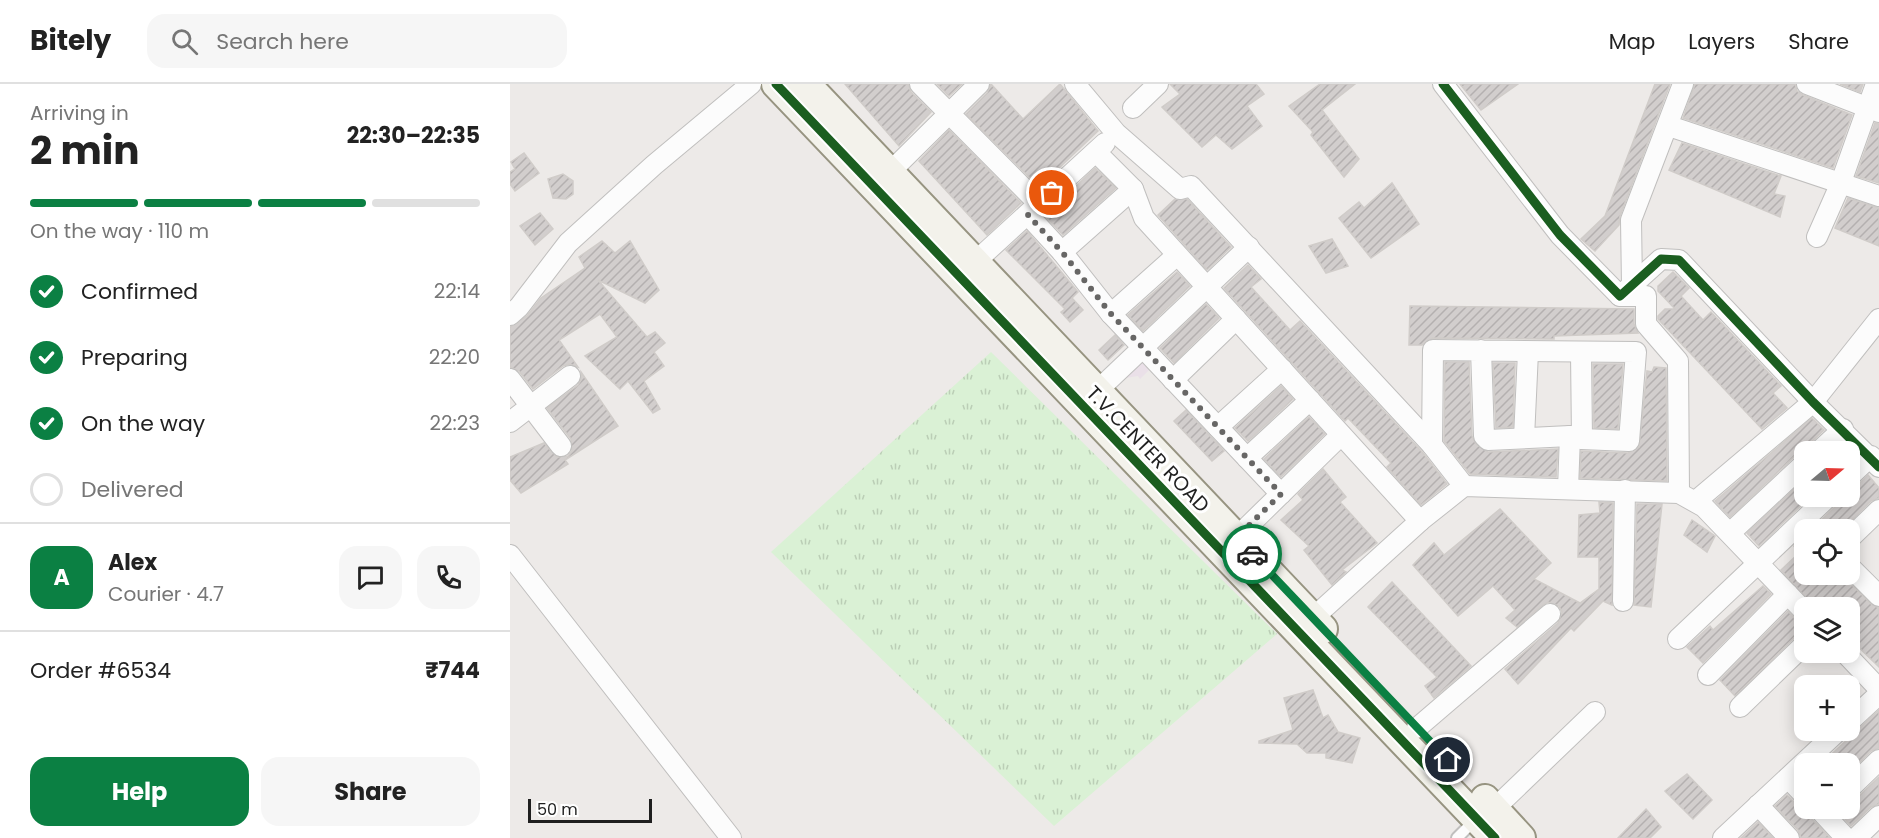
<!DOCTYPE html>
<html lang="en">
<head>
<meta charset="utf-8">
<style>
  :root { --surface:#fff; --page:#f6f6f6; --text:#222; --muted:#767676; --line:#e0e0e0; --accent:#0b8043 }
  body { margin:0; font-family:Poppins,sans-serif; background:var(--page); color:var(--text); height:100vh; display:flex; flex-direction:column; font-size:22px; white-space:nowrap }
  * { box-sizing:border-box; margin:0 }
  p { font-size:20px; color:var(--muted) }
  .icon { flex:none; width:33px; height:33px; fill:none; stroke:currentColor; stroke-width:2; stroke-linecap:round; stroke-linejoin:round }
  .map { position:relative; flex:1; overflow:hidden }
  .drawer { display:flex; flex-direction:column; background:var(--surface); width:510px }
  .drawer>* { flex:none }
  .needle { width:39px; rotate:71deg }
  .controls { position:absolute; left:1284px; top:357px; display:grid; gap:12px }
  .controls a { display:grid; place-items:center; width:66px; height:66px; border-radius:12px; background:var(--surface); box-shadow:0 3px 15px #0003; font-size:30px }
  .scale { position:absolute; left:18px; bottom:15px; width:124px; box-sizing:border-box; padding-left:6px; border:3px solid #1f1f1f; border-top:0; font-size:16px; line-height:21px; white-space:nowrap; color:#1f1f1f; -webkit-text-stroke:4px #fff; paint-order:stroke }
  .pin { position:absolute; display:grid; place-items:center; width:51px; height:51px; color:#fff; margin:-26px; border:3px solid #fff; border-radius:50%; box-shadow:0 2px 6px #0007 }
  .courier { position:absolute; display:grid; place-items:center; width:60px; height:60px; margin:-30px; border:4px solid #0b8043; border-radius:50%; background:#fff; color:#222; box-shadow:0 2px 8px #0007 }
  .summary em { font-style:normal; font-weight:700 }
  .summary div { display:flex; flex-direction:column-reverse }
  .summary { display:flex; align-items:center; justify-content:space-between; height:102px; padding:0 30px }
  h1 { font-size:39px; font-weight:700; line-height:45px }
  .bar { display:grid; grid-template-columns:repeat(4,1fr); gap:9px 6px; align-content:center; height:72px; padding:0 30px }
  .bar i { height:8px; border-radius:4px; background:var(--line) }
  .bar .selected { background:var(--accent) }
  .bar p { grid-column:span 4 }
  .line { display:flex; align-items:center; gap:15px; padding:0 30px; border-top:2px solid var(--line) }
  .line div { flex:1 }
  .round { display:grid; place-items:center; flex:none; width:63px; height:63px; border-radius:18px; background:var(--page) }
  ol { padding:0 30px; list-style:none }
  li { display:flex; align-items:center; gap:18px; height:66px }
  li p { margin-inline-start:auto }
  li .icon { padding:6px; border-radius:50%; background:var(--accent); color:#fff; stroke-width:4 }
  li:last-child { color:var(--muted) }
  li i { width:33px; height:33px; border:3px solid var(--line); border-radius:50% }
  .button { display:flex; gap:12px; margin-top:auto; padding:12px 30px }
  .button a { flex:1; height:69px; border-radius:18px; background:var(--accent); color:#fff; font-size:24px; font-weight:700; line-height:69px; text-align:center }
  .button a+a { background:var(--page); color:var(--text) }
  header { display:flex; align-items:center; gap:36px; box-sizing:border-box; height:84px; padding:0 30px; background:var(--surface); border-bottom:2px solid var(--line) }
  header strong { font-size:28px }
  nav { display:flex; gap:33px; margin-inline-start:auto; font-size:21px }
  .search { width:420px; height:54px; background:var(--page); display:flex; align-items:center; gap:15px; box-sizing:border-box; padding:0 21px; border-radius:18px; color:var(--muted); font-size:22px }
  main { display:flex; flex:1; min-height:0 }
  .map>svg:first-child { display:block }
  .industrial { fill:#eae0e8 }
  .park { fill:url(#park-tufts) }
  .building { fill:url(#building-hatch); stroke:#d0ccc9; stroke-width:1.5 }
  .lines { fill:none; stroke-linecap:round; stroke-linejoin:round }
  .lane-casing { stroke:#c0bfbe; stroke-width:14 }
  .street-casing { stroke:#c0bfbe; stroke-width:22 }
  .secondary-casing { stroke:#979481; stroke-width:32 }
  .lane { stroke:#fcfcfc; stroke-width:10 }
  .street { stroke:#fcfcfc; stroke-width:20 }
  .secondary { stroke:#f3f2eb; stroke-width:28 }
  .cycleway-casing { stroke:#fff; stroke-width:13 }
  .cycleway { stroke:#1b5e20; stroke-width:9 }
  .done { stroke:#676665; stroke-width:6; stroke-dasharray:0 10.8 }
  .route { stroke:#0b8043; stroke-width:8 }
  .labels { text-anchor:middle; stroke-width:6; stroke-linejoin:round; paint-order:stroke }
  .street-label { font-size:20px; fill:#1f1f1f; stroke:#fff }
</style>
</head>
<body>
<header>
<strong>Bitely</strong>
<div class="search"><svg class="icon" aria-label="search" viewBox="0 0 24 24"><circle cx="10" cy="10" r="6"/><path d="M15 15l6 6"/></svg>Search here</div>
<nav><a>Map</a><a>Layers</a><a>Share</a></nav>
</header>
<main>
<section class="drawer">
<div class="summary"><div><h1>2 min</h1><p>Arriving in</p></div><em>22:30–22:35</em></div>
<div class="bar"><i class="selected"></i><i class="selected"></i><i class="selected"></i><i></i><p>On the way · 110 m</p></div>
<ol>
<li><svg class="icon" aria-label="check" viewBox="0 0 24 24"><path d="M5 12l5 5 9-10"/></svg>Confirmed<p>22:14</p></li>
<li><svg class="icon" aria-label="check" viewBox="0 0 24 24"><path d="M5 12l5 5 9-10"/></svg>Preparing<p>22:20</p></li>
<li><svg class="icon" aria-label="check" viewBox="0 0 24 24"><path d="M5 12l5 5 9-10"/></svg>On the way<p>22:23</p></li>
<li><i></i>Delivered</li>
</ol>
<div class="line" style="height:108px"><b class="round" style="background:var(--accent);color:#fff">A</b><div><b>Alex</b><p>Courier · 4.7</p></div><a class="round"><svg class="icon" aria-label="chat" viewBox="0 0 24 24"><path d="M4 5h16v11H9l-5 4z"/></svg></a><a class="round"><svg class="icon" aria-label="phone" viewBox="0 0 24 24"><path d="M5 4h4l2 5-3 2q2 4 5 5l2-3 5 2v4C11 20 4 13 5 4z"/></svg></a></div>
<div class="line" style="height:78px"><div>Order #6534</div><b>₹744</b></div>
<div class="button"><a>Help</a><a>Share</a></div>
</section>
<div class="map">
<svg width="1369" height="754" viewBox="0 0 1369 754">
  <defs>
    <pattern id="park-tufts" width="24" height="20" patternUnits="userSpaceOnUse" patternTransform="scale(1.5)"><rect width="24" height="20" fill="#daf1d5"/><path d="M3 7l-1-3M5 7V3M7 7l1-3M15 17l-1-3M17 17v-4M19 17l1-3" fill="none" stroke="#bbceb6"/></pattern>
    <pattern id="building-hatch" width="6" height="6" patternUnits="userSpaceOnUse" patternTransform="scale(1.5)"><rect width="6" height="6" fill="#d2cecd"/><path d="M-1 1l2-2M0 6l6-6M5 7l2-2" fill="none" stroke="#b4b0b0"/></pattern>
  </defs>
  <rect width="100%" height="100%" fill="#edeae8"/>
  <!-- industrial -->
  <polygon class="industrial" points="627,272 640,285 630,295 628,292 615,294"/>
  <!-- park -->
  <polygon class="park" points="481,268 767,550 544,742 261,468"/>
  <!-- building -->
  <g class="building">
    <polygon points="335,0 398,0 401,8 421,28 389,62"/>
    <polygon points="427,0 452,0 439,12"/>
    <polygon points="481,0 513,35 550,0 588,47 529,103 456,30 477,9"/>
    <polygon points="660,0 746,0 754,10 737,22 752,42 722,65 706,51 692,63 652,23 670,10"/>
    <polygon points="810,0 845,0 812,26 849,75 834,93 801,51 803,48 779,22"/>
    <polygon points="950,0 1008,0 971,26"/>
    <polygon points="1145,0 1160,0 1110,132 1109,141 1085,167 1071,155 1095,132"/>
    <polygon points="1185,0 1285,0 1287,7 1293,11 1342,31 1323,84 1173,34"/>
    <polygon points="1330,0 1353,0 1350,8"/>
    <polygon points="1365,39 1369,40 1369,99 1346,92"/>
    <polygon points="439,46 511,119 477,151 409,77"/>
    <polygon points="1172,59 1271,92 1264,110 1275,112 1270,133 1159,86"/>
    <polygon points="14,69 29,89 5,107 0,100 0,88 5,85 1,78"/>
    <polygon points="585,84 606,104 553,151 535,132"/>
    <polygon points="53,90 63,97 63,110 56,115 43,114 38,95"/>
    <polygon points="882,99 909,140 861,174 829,134 849,118 854,124"/>
    <polygon points="1338,114 1369,124 1369,162 1325,144"/>
    <polygon points="665,115 677,115 721,163 697,186 648,131"/>
    <polygon points="30,129 43,145 25,161 10,142"/>
    <polygon points="517,147 568,208 562,214 573,226 560,238 551,228 555,225 496,166"/>
    <polygon points="822,155 838,182 816,189 799,162"/>
    <polygon points="92,157 105,169 120,157 149,206 135,219 88,196 137,253 145,248 155,259 144,268 154,282 134,297 150,325 143,329 118,297 110,305 75,272 107,253 90,230 49,256 68,283 59,280 53,282 23,305 9,287 0,283 0,243 17,232 31,214 75,184 69,173"/>
    <polygon points="738,181 751,195 741,203 780,246 790,237 913,369 937,400 911,421 877,383 881,379 838,334 835,337 714,204"/>
    <polygon points="667,188 680,202 633,247 618,231"/>
    <polygon points="1163,188 1179,204 1171,212 1193,236 1201,228 1271,302 1263,309 1277,324 1252,345 1148,235 1148,232 1155,225 1165,225 1148,207 1148,202"/>
    <polygon points="696,220 709,234 664,279 650,264"/>
    <polygon points="900,222 1124,225 1124,240 1128,249 1044,252 1044,255 923,254 912,261 899,261"/>
    <polygon points="605,251 614,261 598,276 589,266"/>
    <polygon points="935,278 959,278 962,352 966,360 978,368 1048,365 1046,393 960,390 934,357"/>
    <polygon points="983,279 1005,279 1003,343 986,344"/>
    <polygon points="1083,280 1113,280 1108,345 1084,344"/>
    <polygon points="1144,283 1156,284 1157,397 1070,394 1071,367 1118,369 1129,363 1137,287 1142,288"/>
    <polygon points="71,288 108,342 55,376 58,380 11,409 0,396 0,373 34,359 47,373 58,372 62,367 61,355 37,324 68,301 71,296"/>
    <polygon points="771,302 783,315 738,357 725,344"/>
    <polygon points="676,326 714,367 702,377 664,337"/>
    <polygon points="799,333 815,350 771,393 754,375"/>
    <polygon points="1302,334 1314,346 1299,360 1296,368 1286,371 1220,433 1205,417"/>
    <polygon points="813,385 836,413 830,418 867,459 832,486 836,488 822,501 794,466 799,462 771,436 793,416 788,410"/>
    <polygon points="1358,391 1369,404 1369,414 1361,417 1332,446 1301,446 1327,421 1331,412 1340,412 1340,404 1348,401"/>
    <polygon points="1294,396 1294,412 1301,412 1249,462 1237,449"/>
    <polygon points="1089,418 1103,419 1102,521 1093,517 1064,547 1061,544 1008,600 995,585 1048,539 1052,528 1049,522 1038,518 1033,521 1007,543 996,534 1005,526 983,502 948,532 903,481 924,459 934,471 990,425 1041,479 1024,495 1070,519 1089,505 1089,473 1068,473 1069,431 1090,429"/>
    <polygon points="1127,420 1152,420 1141,523 1124,521"/>
    <polygon points="1182,436 1205,452 1197,468 1174,451"/>
    <polygon points="1294,452 1294,490 1331,490 1361,520 1369,524 1369,583 1340,555 1340,524 1305,524 1271,486 1289,469 1284,462"/>
    <polygon points="882,498 961,582 924,614 915,602 927,593 858,523"/>
    <polygon points="1253,502 1261,510 1193,579 1177,563 1200,542 1203,546"/>
    <polygon points="1278,527 1286,536 1294,539 1294,549 1286,552 1225,612 1210,596"/>
    <polygon points="803,606 813,634 818,631 828,648 850,654 842,679 816,674 816,669 797,669 787,660 749,659 749,657 783,646 774,614"/>
    <polygon points="1369,626 1369,664 1361,667 1340,688 1340,680 1311,680"/>
    <polygon points="1177,690 1202,716 1183,735 1155,707"/>
    <polygon points="1369,693 1369,720 1361,723 1341,742 1326,725 1340,724 1340,716 1348,713"/>
    <polygon points="1277,711 1286,720 1296,724 1299,732 1320,754 1291,754 1288,746 1265,722"/>
    <polygon points="1136,725 1151,743 1140,754 1108,754"/>
    <polygon points="1248,738 1263,754 1231,754"/>
  </g>
  <g class="lines">
    <defs>
      <polyline id="lane" points="947,754 966,735"/>
      <g id="street">
        <polyline points="410,0 530,121"/>
        <polyline points="565,0 606,49 670,105 681,102 922,361 954,402"/>
        <polyline points="933,0 1050,151 1110,212 1151,175 1169,176 1303,318 1369,383"/>
        <polyline points="1297,0 1369,28"/>
        <polyline points="623,24 648,0"/>
        <polyline points="1159,42 1369,112"/>
        <polyline points="586,68 623,105 634,134 910,437"/>
        <polyline points="380,88 469,0"/>
        <polyline points="518,131 552,168 601,230 771,410"/>
        <polyline points="1307,153 1330,101 1366,0"/>
        <polyline points="552,168 623,105"/>
        <polyline points="465,178 595,59"/>
        <polyline points="1122,201 1121,136 1173,0"/>
        <polyline points="1110,212 1136,212 1136,240 1168,277 1169,409"/>
        <polyline points="601,230 667,171"/>
        <polyline points="0,231 9,223 58,159 144,81 241,0"/>
        <polyline points="1071,269 1072,355"/>
        <polyline points="0,295 51,362"/>
        <polyline points="663,296 726,235"/>
        <polyline points="587,307 739,163"/>
        <polyline points="0,338 60,292"/>
        <polyline points="708,343 772,285"/>
        <polyline points="1014,354 1018,268"/>
        <polyline points="922,361 923,266 1126,268 1119,357 1072,355 1060,352 978,356 974,352 971,266"/>
        <polyline points="1308,368 1333,345"/>
        <polyline points="737,374 800,316"/>
        <polyline points="1340,392 1361,372"/>
        <polyline points="1058,405 1060,352"/>
        <polyline points="1186,417 1303,318 1369,235"/>
        <polyline points="1220,449 1294,380"/>
        <polyline points="726,454 831,351"/>
        <polyline points="1340,454 1369,426"/>
        <polyline points="0,471 221,754"/>
        <polyline points="1340,483 1369,512"/>
        <polyline points="1113,517 1115,406"/>
        <polyline points="803,534 910,437 954,402 1169,409 1194,423 1294,527"/>
        <polyline points="1168,555 1319,412"/>
        <polyline points="1334,568 1369,605"/>
        <polyline points="1198,591 1278,510"/>
        <polyline points="1230,623 1294,561"/>
        <polyline points="1340,637 1369,610"/>
        <polyline points="907,644 1040,530"/>
        <polyline points="1278,694 1294,711"/>
        <polyline points="1340,704 1369,676"/>
        <polyline points="1248,721 1279,754"/>
        <polyline points="1308,724 1336,754"/>
        <polyline points="984,725 1085,628"/>
        <polyline points="1213,754 1329,646"/>
        <polyline points="1346,754 1369,732"/>
      </g>
      <g id="secondary">
        <polyline points="266,0 985,754"/>
        <polyline points="296,0 813,545"/>
        <polyline points="975,715 1011,754"/>
      </g>
    </defs>
    <!-- lane casing -->
    <use href="#lane" class="lane-casing"/>
    <!-- street casing -->
    <use href="#street" class="street-casing"/>
    <!-- secondary casing -->
    <use href="#secondary" class="secondary-casing"/>
    <!-- lane -->
    <use href="#lane" class="lane"/>
    <!-- street -->
    <use href="#street" class="street"/>
    <!-- secondary -->
    <use href="#secondary" class="secondary"/>
    <defs>
      <g id="cycleway">
        <polyline points="266,0 985,754"/>
        <polyline points="933,0 1050,151 1110,212 1151,175 1169,176 1303,318 1369,383"/>
      </g>
    </defs>
    <!-- cycleway casing -->
    <use href="#cycleway" class="cycleway-casing"/>
    <!-- cycleway -->
    <use href="#cycleway" class="cycleway"/>
  </g>
  <g class="lines">
    <!-- done -->
    <polyline class="done" points="542,109 518,131 552,168 601,230 771,410 726,454 742,470"/>
    <!-- route -->
    <polyline class="route" points="742,470 938,676"/>
  </g>
  <g class="labels">
    <!-- street labels -->
    <g class="street-label">
      <text transform="translate(638 365) rotate(46)" y="7">T.V.CENTER ROAD</text>
    </g>
  </g>
</svg>
<div class="controls">
<a><svg class="needle" viewBox="-14 -14 28 28"><path d="M0-13l5 13h-10z" fill="#e53935"/><path d="M0 13l5-13h-10z" fill="#767676"/></svg></a>
<a><svg class="icon" aria-label="locate" viewBox="0 0 24 24"><circle cx="12" cy="12" r="6"/><path d="M12 2v4M12 18v4M2 12h4M18 12h4"/></svg></a>
<a><svg class="icon" aria-label="layers" viewBox="0 0 24 24"><path d="M12 4l9 5-9 5-9-5zM3 14l9 5 9-5"/></svg></a>
<a>+</a>
<a>−</a>
</div>
<div class="scale">50 m</div>
<div class="pin" style="left:542px;top:109px;background:#ea580c"><svg class="icon" aria-label="bag" viewBox="0 0 24 24"><path d="M5 8h14l-1 12H6zM9 8a3 3 0 0 1 6 0"/></svg></div>
<div class="pin" style="left:938px;top:676px;background:#1f2937"><svg class="icon" aria-label="home" viewBox="0 0 24 24"><path d="M3 11l9-7 9 7M6 9v11h12V9"/></svg></div>
<div class="courier" style="left:742px;top:470px"><svg class="icon" aria-label="car" viewBox="0 0 24 24"><path d="M5 17H2v-5l4-1 3-4h7l3 4 3 1v5h-3M9 17h6M6 11h13"/><circle cx="7" cy="17" r="2"/><circle cx="17" cy="17" r="2"/></svg></div>
</div>
</main>
</body>
</html>
